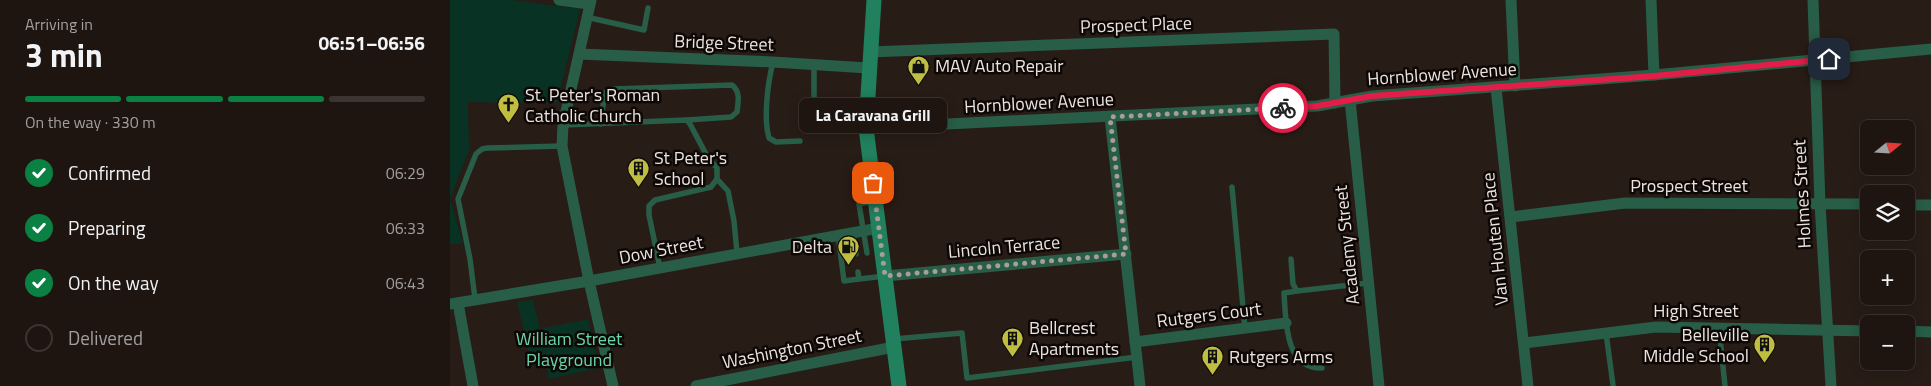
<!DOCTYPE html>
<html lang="en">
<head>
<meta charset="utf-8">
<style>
  :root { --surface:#1e1510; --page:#2b221e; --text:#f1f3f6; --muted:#a19f9f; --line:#3c3430; --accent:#0b8043 }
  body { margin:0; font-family:"Titillium Web",sans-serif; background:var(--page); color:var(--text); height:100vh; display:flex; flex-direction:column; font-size:19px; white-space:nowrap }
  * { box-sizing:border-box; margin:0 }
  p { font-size:16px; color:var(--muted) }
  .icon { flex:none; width:28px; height:28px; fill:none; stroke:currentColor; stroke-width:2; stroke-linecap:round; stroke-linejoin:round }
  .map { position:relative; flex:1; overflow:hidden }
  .details { display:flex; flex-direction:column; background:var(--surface); width:450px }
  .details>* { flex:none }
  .needle { width:32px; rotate:72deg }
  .fabs { position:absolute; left:1410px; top:120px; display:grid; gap:10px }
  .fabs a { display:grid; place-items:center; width:55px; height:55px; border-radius:8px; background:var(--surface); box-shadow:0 2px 12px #0003,0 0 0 1px var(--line); font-size:25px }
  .pin { position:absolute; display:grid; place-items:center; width:42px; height:42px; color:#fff; margin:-21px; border-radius:10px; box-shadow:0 2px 8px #0006 }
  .courier { position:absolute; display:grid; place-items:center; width:50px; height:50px; margin:-25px; border:4px solid #e11d48; border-radius:50%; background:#fff; color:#222; box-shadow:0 1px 6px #0007 }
  .bubble { position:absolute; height:35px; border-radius:8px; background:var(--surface); box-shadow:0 2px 12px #0003,0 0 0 1px var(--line); font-size:16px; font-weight:700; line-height:35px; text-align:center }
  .summary em { font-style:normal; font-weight:700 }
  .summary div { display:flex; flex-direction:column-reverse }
  .summary { display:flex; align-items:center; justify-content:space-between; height:85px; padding:0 25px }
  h1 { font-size:32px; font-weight:700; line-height:38px }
  .bar { display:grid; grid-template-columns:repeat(4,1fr); gap:8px 5px; align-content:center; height:60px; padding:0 25px }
  .bar i { height:6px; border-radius:4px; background:var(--line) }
  .bar .on { background:var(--accent) }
  .bar p { grid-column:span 4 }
  ol { padding:0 25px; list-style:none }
  li { display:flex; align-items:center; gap:15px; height:55px }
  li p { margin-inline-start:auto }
  li .icon { padding:5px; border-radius:50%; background:var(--accent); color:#fff; stroke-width:4 }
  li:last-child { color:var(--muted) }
  li i { width:28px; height:28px; border:2px solid var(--line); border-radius:50% }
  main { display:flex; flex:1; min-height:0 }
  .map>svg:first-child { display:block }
  .green { fill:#083324 }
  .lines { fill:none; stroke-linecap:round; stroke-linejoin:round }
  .lane { stroke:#285d47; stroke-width:5.5 }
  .street { stroke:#285d47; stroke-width:11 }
  .secondary { stroke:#21805d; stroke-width:15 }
  .done { stroke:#a79d99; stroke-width:5; stroke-dasharray:0 9 }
  .route { stroke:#e11d48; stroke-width:6 }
  .labels { text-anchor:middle; stroke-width:5; stroke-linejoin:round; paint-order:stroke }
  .street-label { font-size:18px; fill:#ece3df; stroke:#0d0806 }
  .poi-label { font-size:18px; fill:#ece3df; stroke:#0d0806; text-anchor:start }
  .park-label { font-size:18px; fill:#69d7aa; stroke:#0d0806 }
</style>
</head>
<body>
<main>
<section class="details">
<div class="summary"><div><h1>3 min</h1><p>Arriving in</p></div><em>06:51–06:56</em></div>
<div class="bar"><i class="on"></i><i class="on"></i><i class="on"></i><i></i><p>On the way · 330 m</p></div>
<ol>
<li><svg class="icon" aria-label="check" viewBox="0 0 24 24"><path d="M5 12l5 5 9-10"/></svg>Confirmed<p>06:29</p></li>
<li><svg class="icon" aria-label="check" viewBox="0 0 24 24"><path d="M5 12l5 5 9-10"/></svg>Preparing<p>06:33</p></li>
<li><svg class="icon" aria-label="check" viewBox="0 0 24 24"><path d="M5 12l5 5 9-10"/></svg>On the way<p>06:43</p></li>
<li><i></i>Delivered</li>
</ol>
</section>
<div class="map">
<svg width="1481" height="386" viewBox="0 0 1481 386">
  <rect width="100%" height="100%" fill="#281c16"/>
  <!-- green -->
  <g class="green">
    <polygon points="0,0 62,0 130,9 107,103 18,102 19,150 0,199 13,244 0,244"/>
    <polygon points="83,300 90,329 138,319 149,368 99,379 96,360 81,361 67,302"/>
  </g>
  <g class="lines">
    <!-- lane -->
    <g class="lane">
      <polyline points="136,17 194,30 198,8"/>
      <path d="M323 62C318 82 313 118 319 138L326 142 350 141"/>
      <path d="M364 65V106C365 110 367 114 371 116 381 120 404 117 416 117"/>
      <path d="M151 124 154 96 156 92 163 89 282 85C291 92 288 102 287 112L281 117 237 120"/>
      <polyline points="113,125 237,120 240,124 257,156 267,168 267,179 261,187 205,200 199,206 199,215 210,268"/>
      <polyline points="267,179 278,191 284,221 287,253"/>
      <polyline points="782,187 795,329"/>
      <polyline points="403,232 406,254"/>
      <polyline points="388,234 394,281 409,279"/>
      <polyline points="417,253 409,204 424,201"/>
      <polyline points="841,259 843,284 847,291 918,283"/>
      <polyline points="408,272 409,279 435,276"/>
      <path d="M847 291 834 293C836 319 834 369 872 368"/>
      <polyline points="25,299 20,259 8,199 26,154 32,149 37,148 112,146"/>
      <polyline points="1269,328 1275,386"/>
      <polyline points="1156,333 1163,385"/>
      <polyline points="444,339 512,333 517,378 687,357"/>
    </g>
    <!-- street -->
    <g class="street">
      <polyline points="109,0 139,4"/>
      <polyline points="141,0 113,125 112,146 139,281 163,386"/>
      <polyline points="1061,0 1065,86"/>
      <polyline points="1201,0 1204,75"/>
      <polyline points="1363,0 1370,204 1381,386"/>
      <polyline points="420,52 884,34 885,103"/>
      <polyline points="129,54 323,62 418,68"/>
      <polyline points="1046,88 1078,386"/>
      <polyline points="900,100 929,386"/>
      <polyline points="660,117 690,386"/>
      <polyline points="416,128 867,106 922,96 1204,75 1481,49"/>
      <polyline points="1456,205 1481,205"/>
      <polyline points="1061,217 1175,203 1419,204"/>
      <polyline points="435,276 676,254"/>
      <polyline points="8,303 23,386"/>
      <polyline points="0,304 139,281 429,228"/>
      <polyline points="1456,331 1481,332"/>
      <polyline points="685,342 836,323"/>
      <polyline points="1074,343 1206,327 1419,331"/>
      <polyline points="246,386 444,347"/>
    </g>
    <!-- secondary -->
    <polyline class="secondary" points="424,0 416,128 449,386"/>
  </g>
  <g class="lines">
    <!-- done -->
    <polyline class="done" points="423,183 435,276 676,254 660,117 833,108"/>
    <!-- route -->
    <polyline class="route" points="833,108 867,106 922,96 1204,76 1379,59"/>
  </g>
  <!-- icons -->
  <defs>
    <symbol id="shop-pin" viewBox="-11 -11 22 30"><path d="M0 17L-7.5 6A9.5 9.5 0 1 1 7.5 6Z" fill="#bfbe41" stroke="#0d0806"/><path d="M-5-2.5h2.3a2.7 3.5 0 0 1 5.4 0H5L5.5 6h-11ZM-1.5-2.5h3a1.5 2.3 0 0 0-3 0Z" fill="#111"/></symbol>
    <symbol id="church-pin" viewBox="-11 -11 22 30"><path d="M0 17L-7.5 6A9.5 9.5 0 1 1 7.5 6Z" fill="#bfbe41" stroke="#0d0806"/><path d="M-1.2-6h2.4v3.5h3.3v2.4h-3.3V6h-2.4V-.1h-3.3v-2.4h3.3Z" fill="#111"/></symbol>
    <symbol id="building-pin" viewBox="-11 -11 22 30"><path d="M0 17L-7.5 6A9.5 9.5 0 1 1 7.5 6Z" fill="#bfbe41" stroke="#0d0806"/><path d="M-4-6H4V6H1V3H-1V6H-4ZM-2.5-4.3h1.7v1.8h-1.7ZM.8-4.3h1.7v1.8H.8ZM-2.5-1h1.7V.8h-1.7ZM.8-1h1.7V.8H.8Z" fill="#111"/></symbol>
    <symbol id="fuel-pin" viewBox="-11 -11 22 30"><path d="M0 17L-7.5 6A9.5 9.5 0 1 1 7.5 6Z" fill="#bfbe41" stroke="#0d0806"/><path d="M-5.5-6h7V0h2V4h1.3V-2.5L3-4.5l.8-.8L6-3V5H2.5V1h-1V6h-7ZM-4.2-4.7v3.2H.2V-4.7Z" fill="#111"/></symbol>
  </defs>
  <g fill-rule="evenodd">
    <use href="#shop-pin" x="456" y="54" width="25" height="34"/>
    <use href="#church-pin" x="46" y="92" width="25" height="34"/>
    <use href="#building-pin" x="176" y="156" width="25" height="34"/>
    <use href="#fuel-pin" x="386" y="234" width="25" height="34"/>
    <use href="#building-pin" x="550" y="326" width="25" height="34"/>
    <use href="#building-pin" x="1302" y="332" width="25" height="34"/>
    <use href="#building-pin" x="750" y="344" width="25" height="34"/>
  </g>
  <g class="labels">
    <!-- street labels -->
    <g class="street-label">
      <text transform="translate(686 25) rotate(-2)" y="6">Prospect Place</text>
      <text transform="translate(274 43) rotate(2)" y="6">Bridge Street</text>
      <text transform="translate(992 74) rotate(-4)" y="6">Hornblower Avenue</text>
      <text transform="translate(589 103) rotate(-3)" y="6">Hornblower Avenue</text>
      <text x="1239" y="192">Prospect Street</text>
      <text transform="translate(1352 194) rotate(-93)" y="6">Holmes Street</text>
      <text transform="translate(1045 239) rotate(-96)" y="6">Van Houten Place</text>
      <text transform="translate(897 245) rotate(-96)" y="6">Academy Street</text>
      <text transform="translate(554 247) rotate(-5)" y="6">Lincoln Terrace</text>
      <text transform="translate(211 250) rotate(-11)" y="6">Dow Street</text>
      <text x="1246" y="317">High Street</text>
      <text transform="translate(759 315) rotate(-7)" y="6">Rutgers Court</text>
      <text transform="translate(342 349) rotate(-11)" y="6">Washington Street</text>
    </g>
    <!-- poi labels -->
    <g class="poi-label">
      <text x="485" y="72">MAV Auto Repair</text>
      <text x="75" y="101">St. Peter's Roman<tspan x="75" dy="21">Catholic Church</tspan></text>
      <text x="204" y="164">St Peter's<tspan x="204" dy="21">School</tspan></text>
      <text x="382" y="253" text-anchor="end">Delta</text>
      <text x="579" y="334">Bellcrest<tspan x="579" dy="21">Apartments</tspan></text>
      <text x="1299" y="341" text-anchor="end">Belleville<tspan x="1299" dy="21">Middle School</tspan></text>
      <text x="779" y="363">Rutgers Arms</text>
    </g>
    <!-- park labels -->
    <g class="park-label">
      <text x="119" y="345">William Street<tspan x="119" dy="21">Playground</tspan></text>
    </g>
  </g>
</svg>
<div class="fabs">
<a><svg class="needle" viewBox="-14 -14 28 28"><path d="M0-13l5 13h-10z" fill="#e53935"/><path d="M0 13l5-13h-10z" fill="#a19f9f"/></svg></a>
<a><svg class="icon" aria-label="layers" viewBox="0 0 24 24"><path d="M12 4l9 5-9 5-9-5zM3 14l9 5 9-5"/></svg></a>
<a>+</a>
<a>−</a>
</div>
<div class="pin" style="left:423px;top:183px;background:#ea580c"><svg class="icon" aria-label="bag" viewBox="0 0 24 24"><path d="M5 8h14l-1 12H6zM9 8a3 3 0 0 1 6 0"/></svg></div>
<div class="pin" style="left:1379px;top:59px;background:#1f2937"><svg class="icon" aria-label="home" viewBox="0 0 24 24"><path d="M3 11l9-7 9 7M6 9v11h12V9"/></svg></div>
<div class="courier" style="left:833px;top:108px"><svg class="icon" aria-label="bike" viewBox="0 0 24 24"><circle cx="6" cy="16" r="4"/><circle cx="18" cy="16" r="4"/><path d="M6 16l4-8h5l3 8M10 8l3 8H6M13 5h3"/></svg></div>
<div class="bubble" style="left:349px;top:98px;width:148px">La Caravana Grill</div>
</div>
</main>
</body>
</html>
